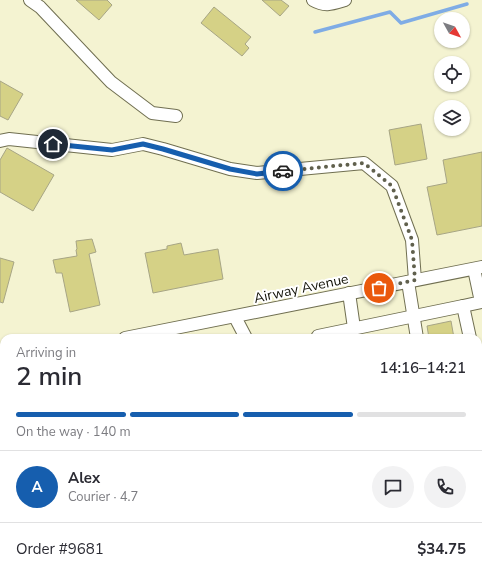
<!DOCTYPE html>
<html lang="en">
<head>
<meta charset="utf-8">
<style>
  :root { --surface:#fff; --page:#f2f2f3; --text:#2b2b33; --muted:#7c7c81; --line:#e1e1e2; --accent:#165eae }
  body { margin:0; font-family:"Nunito Sans",sans-serif; background:var(--page); color:var(--text); height:100vh; display:flex; flex-direction:column; font-size:15px; white-space:nowrap }
  * { box-sizing:border-box; margin:0 }
  p { font-size:13px; color:var(--muted) }
  .icon { flex:none; width:22px; height:22px; fill:none; stroke:currentColor; stroke-width:2; stroke-linecap:round; stroke-linejoin:round }
  .map { position:relative; flex:1; overflow:hidden }
  .drawer { position:absolute; left:0px; top:334px; width:482px; height:248px; display:flex; flex-direction:column; background:var(--surface); border-radius:12px 12px 0 0; box-shadow:0 1px 3px #0004 }
  .drawer>* { flex:none }
  .needle { width:26px; rotate:130deg }
  .buttons { position:absolute; left:434px; top:12px; display:grid; gap:8px }
  .buttons a { display:grid; place-items:center; width:36px; height:36px; border-radius:50%; background:var(--surface); box-shadow:0 1px 3px #0004; font-size:20px }
  .pin { position:absolute; display:grid; place-items:center; width:34px; height:34px; color:#fff; margin:-17px; border:2px solid #fff; border-radius:50%; box-shadow:0 1px 4px #0007 }
  .courier { position:absolute; display:grid; place-items:center; width:40px; height:40px; margin:-20px; border:3px solid #165eae; border-radius:50%; background:#fff; color:#222; box-shadow:0 1px 5px #0007 }
  .headline em { font-style:normal; font-weight:600 }
  .headline div { display:flex; flex-direction:column-reverse }
  .headline { display:flex; align-items:center; justify-content:space-between; height:68px; padding:0 16px }
  h1 { font-size:26px; font-weight:600; line-height:30px }
  .bar { display:grid; grid-template-columns:repeat(4,1fr); gap:6px 4px; align-content:center; height:48px; padding:0 16px }
  .bar i { height:5px; border-radius:3px; background:var(--line) }
  .bar .selected { background:var(--accent) }
  .bar p { grid-column:span 4 }
  .line { display:flex; align-items:center; gap:10px; padding:0 16px; border-top:1px solid var(--line) }
  .line div { flex:1 }
  .round { display:grid; place-items:center; flex:none; width:42px; height:42px; border-radius:21px; background:var(--page) }
  .map>svg:first-child { display:block }
  .lines { fill:none; stroke-linecap:round; stroke-linejoin:round }
  .stream { stroke:#7face5; stroke-width:3.5 }
  .taxiway { stroke:#a2a087; stroke-width:29 }
  .runway { stroke:#a2a087; stroke-width:73 }
  .building { fill:#d5d186; stroke:#a7a585 }
  .minor-casing { stroke:#706f51; stroke-width:14 }
  .minor { stroke:#fff; stroke-width:12 }
  .done { stroke:#60604d; stroke-width:4; stroke-dasharray:0 7.2 }
  .route { stroke:#165eae; stroke-width:5 }
  .labels { text-anchor:middle; stroke-width:4; stroke-linejoin:round; paint-order:stroke }
  .street-label { font-size:14px; fill:#111106; stroke:#fff }
</style>
</head>
<body>
<div class="map">
<svg width="482" height="582" viewBox="0 0 482 582">
  <rect width="100%" height="100%" fill="#f4f3d1"/>
  <g class="lines">
    <!-- stream -->
    <polyline class="stream" points="315,32 390,12 401,23 467,4"/>
    <!-- taxiway -->
    <g class="taxiway">
      <polyline points="478,513 482,512"/>
      <polyline points="146,582 165,578"/>
    </g>
    <!-- runway -->
    <g class="runway">
      <polyline points="478,558 482,557"/>
      <polyline points="360,582 379,578"/>
    </g>
  </g>
  <!-- building -->
  <g class="building">
    <polygon points="76,0 107,0 112,5 99,20"/>
    <polygon points="262,0 281,0 289,6 280,16"/>
    <polygon points="214,7 251,37 245,44 249,48 242,56 201,23"/>
    <polygon points="0,81 23,94 8,120 0,116"/>
    <polygon points="421,124 427,159 395,165 389,130"/>
    <polygon points="7,148 54,175 33,211 0,192 0,160"/>
    <polygon points="482,152 482,226 437,235 427,187 447,183 443,160"/>
    <polygon points="92,239 96,252 89,254 100,305 70,312 62,273 56,273 53,260 77,256 76,250 77,249 76,241"/>
    <polygon points="181,243 184,255 218,249 223,279 153,293 145,253 167,249 167,246"/>
    <polygon points="0,258 14,262 3,303 0,302"/>
    <polygon points="451,321 454,338 429,338 427,326"/>
  </g>
  <g class="lines">
    <defs>
      <g id="minor">
        <polyline points="30,0 40,7 111,82 152,113 176,116"/>
        <path d="M313 0C325 7 332 4 345 0"/>
        <polyline points="0,141 9,139 112,150 143,144 163,149 230,169 257,173 364,163 392,186 412,240 415,280"/>
        <polyline points="408,282 417,338"/>
        <polyline points="349,293 354,328"/>
        <polyline points="463,306 481,302 474,269"/>
        <polyline points="235,317 246,338"/>
        <polyline points="125,338 482,267"/>
        <polyline points="317,338 318,336 463,306 470,338"/>
        <polyline points="0,361 4,361"/>
        <polyline points="478,382 482,403"/>
        <polyline points="0,397 4,413"/>
        <polyline points="478,453 482,450"/>
        <polyline points="0,467 4,466"/>
        <polyline points="0,541 4,540"/>
      </g>
    </defs>
    <!-- minor casing -->
    <use href="#minor" class="minor-casing"/>
    <!-- minor -->
    <use href="#minor" class="minor"/>
  </g>
  <g class="lines">
    <!-- done -->
    <polyline class="done" points="283,171 364,163 392,186 412,240 415,280 379,288"/>
    <!-- route -->
    <polyline class="route" points="53,144 112,150 143,144 163,149 230,169 257,174 283,171"/>
  </g>
  <g class="labels">
    <!-- street labels -->
    <g class="street-label">
      <text transform="translate(301 288) rotate(-12)" y="5">Airway Avenue</text>
    </g>
  </g>
</svg>
<div class="buttons">
<a><svg class="needle" viewBox="-14 -14 28 28"><path d="M0-13l5 13h-10z" fill="#e53935"/><path d="M0 13l5-13h-10z" fill="#7c7c81"/></svg></a>
<a><svg class="icon" aria-label="locate" viewBox="0 0 24 24"><circle cx="12" cy="12" r="6"/><path d="M12 2v4M12 18v4M2 12h4M18 12h4"/></svg></a>
<a><svg class="icon" aria-label="layers" viewBox="0 0 24 24"><path d="M12 4l9 5-9 5-9-5zM3 14l9 5 9-5"/></svg></a>
</div>
<div class="pin" style="left:379px;top:288px;background:#ea580c"><svg class="icon" aria-label="bag" viewBox="0 0 24 24"><path d="M5 8h14l-1 12H6zM9 8a3 3 0 0 1 6 0"/></svg></div>
<div class="pin" style="left:53px;top:144px;background:#1f2937"><svg class="icon" aria-label="home" viewBox="0 0 24 24"><path d="M3 11l9-7 9 7M6 9v11h12V9"/></svg></div>
<div class="courier" style="left:283px;top:171px"><svg class="icon" aria-label="car" viewBox="0 0 24 24"><path d="M5 17H2v-5l4-1 3-4h7l3 4 3 1v5h-3M9 17h6M6 11h13"/><circle cx="7" cy="17" r="2"/><circle cx="17" cy="17" r="2"/></svg></div>
<section class="drawer">
<div class="headline"><div><h1>2 min</h1><p>Arriving in</p></div><em>14:16–14:21</em></div>
<div class="bar"><i class="selected"></i><i class="selected"></i><i class="selected"></i><i></i><p>On the way · 140 m</p></div>
<div class="line" style="height:72px"><b class="round" style="background:var(--accent);color:#fff">A</b><div><b>Alex</b><p>Courier · 4.7</p></div><a class="round"><svg class="icon" aria-label="chat" viewBox="0 0 24 24"><path d="M4 5h16v11H9l-5 4z"/></svg></a><a class="round"><svg class="icon" aria-label="phone" viewBox="0 0 24 24"><path d="M5 4h4l2 5-3 2q2 4 5 5l2-3 5 2v4C11 20 4 13 5 4z"/></svg></a></div>
<div class="line" style="height:52px"><div>Order #9681</div><b>$34.75</b></div>
</section>
</div>
</body>
</html>
